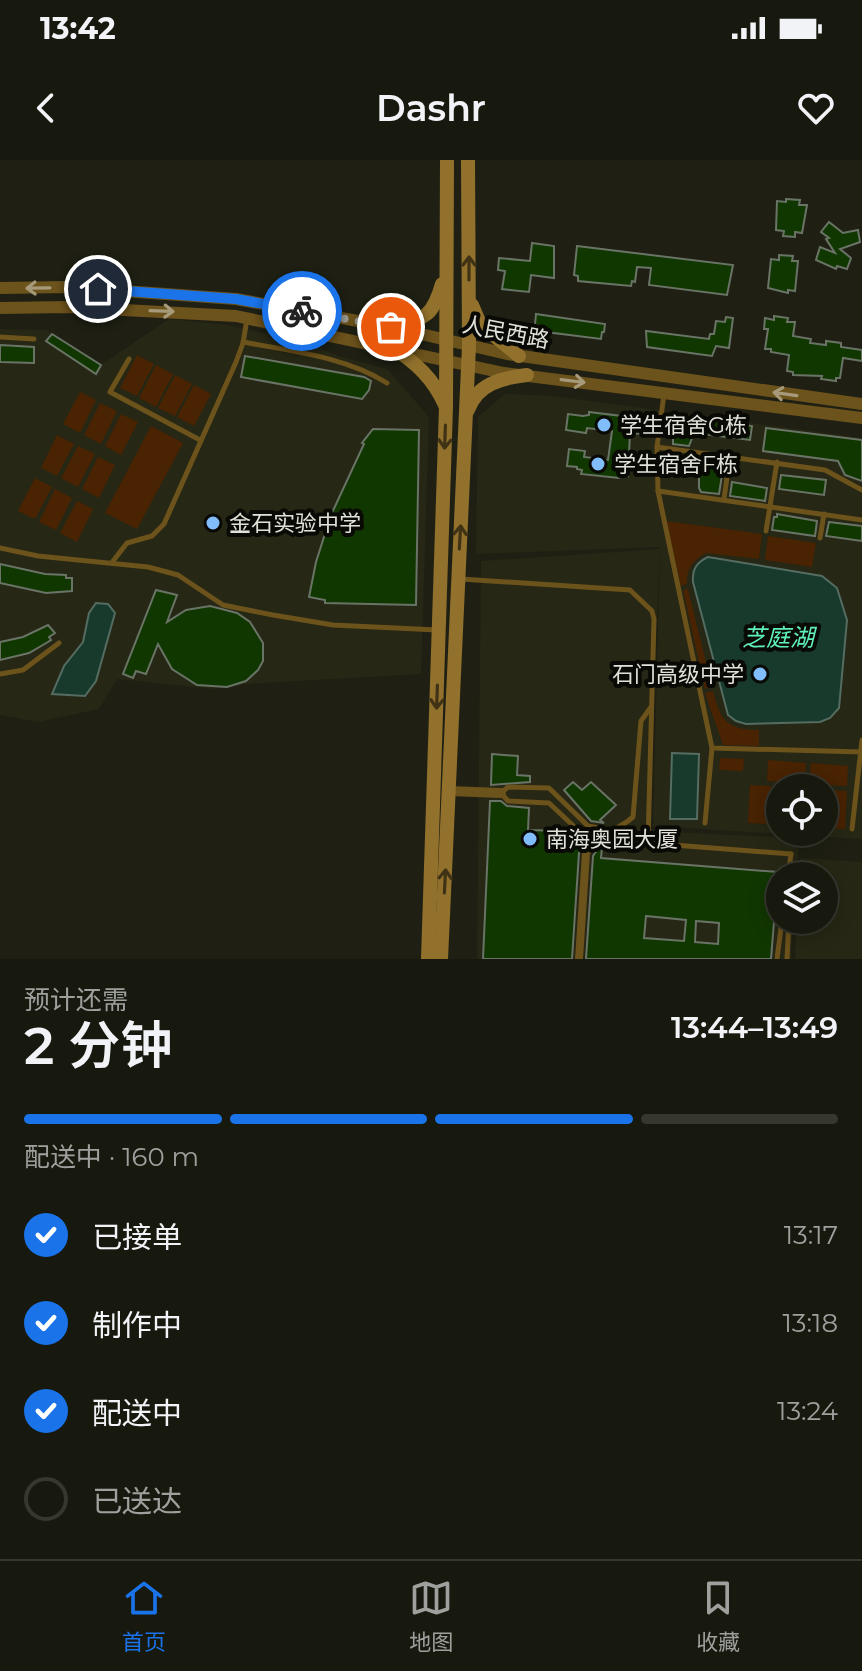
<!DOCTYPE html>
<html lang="zh">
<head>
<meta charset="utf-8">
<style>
  :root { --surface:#17180e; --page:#24251c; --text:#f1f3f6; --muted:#9ea09e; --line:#36372e; --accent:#1a73e8 }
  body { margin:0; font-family:Montserrat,"Noto Sans SC",sans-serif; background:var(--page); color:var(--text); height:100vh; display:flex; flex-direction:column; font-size:30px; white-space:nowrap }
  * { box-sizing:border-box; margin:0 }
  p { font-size:26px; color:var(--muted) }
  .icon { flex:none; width:44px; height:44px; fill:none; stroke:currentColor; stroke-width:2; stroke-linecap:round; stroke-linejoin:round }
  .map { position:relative; height:799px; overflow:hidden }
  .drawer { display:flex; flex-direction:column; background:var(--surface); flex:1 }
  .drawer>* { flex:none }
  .controls { position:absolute; left:766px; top:614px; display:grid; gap:16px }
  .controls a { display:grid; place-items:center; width:72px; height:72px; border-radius:50%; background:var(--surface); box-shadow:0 4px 20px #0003,0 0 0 2px var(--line); font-size:40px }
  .pin { position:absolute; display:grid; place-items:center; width:68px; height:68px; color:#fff; margin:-34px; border:4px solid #fff; border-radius:50%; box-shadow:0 2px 8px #0007 }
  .courier { position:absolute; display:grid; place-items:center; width:80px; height:80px; margin:-40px; border:6px solid #1a73e8; border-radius:50%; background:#fff; color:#222; box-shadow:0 2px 10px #0007 }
  .summary em { font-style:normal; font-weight:600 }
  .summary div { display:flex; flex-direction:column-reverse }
  .summary { display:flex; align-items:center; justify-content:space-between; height:136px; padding:0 24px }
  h1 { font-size:52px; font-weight:600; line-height:60px }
  .bar { display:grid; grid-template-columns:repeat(4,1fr); gap:12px 8px; align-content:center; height:96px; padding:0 24px }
  .bar i { height:10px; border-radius:6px; background:var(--line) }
  .bar .current { background:var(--accent) }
  .bar p { grid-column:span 4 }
  ol { padding:0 24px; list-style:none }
  li { display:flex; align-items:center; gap:24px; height:88px }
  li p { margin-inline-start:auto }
  li .icon { padding:8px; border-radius:50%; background:var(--accent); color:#fff; stroke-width:4 }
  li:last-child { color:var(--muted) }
  li i { width:44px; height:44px; border:4px solid var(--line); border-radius:50% }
  .status { display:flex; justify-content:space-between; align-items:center; height:56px; padding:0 40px; background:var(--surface); direction:ltr }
  .status svg { height:22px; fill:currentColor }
  header { display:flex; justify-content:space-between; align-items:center; height:104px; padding:0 24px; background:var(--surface); font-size:36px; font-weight:600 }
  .tab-bar { display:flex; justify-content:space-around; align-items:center; height:112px; border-top:2px solid var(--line); background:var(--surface); font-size:22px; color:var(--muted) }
  .tab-bar a { display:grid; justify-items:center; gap:4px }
  .tab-bar .current { color:var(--accent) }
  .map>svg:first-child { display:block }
  .built { fill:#262714; fill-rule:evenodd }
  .green { fill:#492302 }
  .water { fill:#183a2d; stroke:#546c61; stroke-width:2 }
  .building { fill:#113700; stroke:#697366; stroke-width:2; fill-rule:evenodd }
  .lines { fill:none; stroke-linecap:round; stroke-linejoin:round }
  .service { stroke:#6c521b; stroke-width:5 }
  .pedestrian { stroke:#6c521b; stroke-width:8 }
  .minor { stroke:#6c521b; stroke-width:10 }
  .tertiary { stroke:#6c521b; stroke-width:12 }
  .secondary { stroke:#92712c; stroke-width:14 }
  .oneway { stroke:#403315 }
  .oneway2 { stroke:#a69a7a }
  .done { stroke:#9d9d94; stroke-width:8; stroke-dasharray:0 14.4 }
  .route { stroke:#1a73e8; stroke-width:10 }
  .poi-dot { fill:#80bdfa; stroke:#090905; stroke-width:3 }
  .labels { text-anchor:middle; stroke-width:8; stroke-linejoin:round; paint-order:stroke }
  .street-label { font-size:22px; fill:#e1e1d9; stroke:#090905 }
  .poi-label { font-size:22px; fill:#e1e1d9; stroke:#090905; text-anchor:start }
  .water-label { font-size:24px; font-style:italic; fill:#5fefbb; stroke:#090905 }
</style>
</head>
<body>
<div class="status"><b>13:42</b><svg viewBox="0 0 49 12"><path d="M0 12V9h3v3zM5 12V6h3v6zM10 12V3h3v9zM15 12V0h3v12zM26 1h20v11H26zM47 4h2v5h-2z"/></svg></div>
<header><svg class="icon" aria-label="back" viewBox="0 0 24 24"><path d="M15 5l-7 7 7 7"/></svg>Dashr<svg class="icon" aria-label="heart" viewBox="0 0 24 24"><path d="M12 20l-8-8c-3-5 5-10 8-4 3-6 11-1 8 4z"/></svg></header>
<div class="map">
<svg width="862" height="799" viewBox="0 0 862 799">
  <rect width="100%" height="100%" fill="#1f2013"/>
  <!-- built -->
  <g class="built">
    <polygon points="169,159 228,165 309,184 338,196 387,209 429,257 421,514 247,524 215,529 117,519 99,549 38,562 0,555 0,169 46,170 101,205"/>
    <path d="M505 234 554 236 862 278V679L653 666 660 387 476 394 478 257ZM780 628H824V672H780Z"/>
    <polygon points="660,389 648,671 799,678 796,716 780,716 780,760 793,760 791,799 477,799 481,401"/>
    <polygon points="800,698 862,702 862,799 795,799 797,760 824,760 824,716 799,716"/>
  </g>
  <!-- green -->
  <g class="green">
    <polygon points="137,195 154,204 137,236 120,228"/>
    <polygon points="156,205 173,214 156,247 139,238"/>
    <polygon points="175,215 192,224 175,256 158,248"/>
    <polygon points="194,225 211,234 194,266 177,257"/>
    <polygon points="80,232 96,240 80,273 63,264"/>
    <polygon points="100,243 117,251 101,284 84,275"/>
    <polygon points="121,254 138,262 121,295 105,286"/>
    <polygon points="151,266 183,283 137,369 105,353"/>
    <polygon points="57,275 74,284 57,316 41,308"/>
    <polygon points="78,286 95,294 78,327 61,318"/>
    <polygon points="98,297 115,305 99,338 82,329"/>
    <polygon points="35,318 52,327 35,359 18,351"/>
    <polygon points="55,329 72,338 56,370 39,362"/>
    <polygon points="77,341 93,349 77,382 60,373"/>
    <path d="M666 361 762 374 759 399 706 393C693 400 686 409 687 424L681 426Z"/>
    <polygon points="768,376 816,383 812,407 765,400"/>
    <polygon points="688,429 712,527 705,529 683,430"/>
    <path d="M713 531C720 560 727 570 759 570V586L723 585 705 533Z"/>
    <polygon points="720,598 744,599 743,611 719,610"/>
    <polygon points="768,600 806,603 805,623 767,621"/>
    <polygon points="811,603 848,606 847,626 809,624"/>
    <polygon points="750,625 771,626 769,664 748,663"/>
    <polygon points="775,627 796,628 780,628 780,665 772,665"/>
    <polygon points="826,630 847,631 845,669 824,668"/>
  </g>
  <!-- water -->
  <g class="water">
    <path d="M708 397 822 416 837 428 847 460 839 548 830 558 820 562 746 564 736 561 728 555 693 422C692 409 697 402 708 397Z"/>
    <polygon points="96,443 108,444 115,453 96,521 85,536 52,534 64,506 83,482 89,453"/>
    <polygon points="672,593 699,594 697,659 670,659"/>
  </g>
  <!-- building -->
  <g class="building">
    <polygon points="786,39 800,40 799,45 807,45 802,73 795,72 795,77 783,76 784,71 776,70 777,41 786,42"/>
    <polygon points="829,62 843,73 858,70 860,82 840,89 851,98 847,109 837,106 836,109 816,100 820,87 835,93 826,79 829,78 821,72"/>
    <polygon points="532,83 554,86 554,118 531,115 529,132 502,129 505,111 498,110 499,98 530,101"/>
    <polygon points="577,86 733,105 727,135 649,125 651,108 637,107 635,122 632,121 631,126 578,121 578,116 574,115"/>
    <polygon points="779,95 793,96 792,101 798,101 795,131 788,130 788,133 768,128 771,99 779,100"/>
    <polygon points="536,154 605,164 604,172 602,172 601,179 538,171 538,165 535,165"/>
    <polygon points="774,156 788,158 787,162 795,162 793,176 811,179 810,183 826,185 826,181 841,183 841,187 862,190 862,201 843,198 840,218 836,218 836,221 821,219 822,216 793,215 793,212 787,211 789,195 771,192 771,189 765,189 768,169 764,169 765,158 774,160"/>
    <polygon points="726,157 733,158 729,188 716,186 712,196 647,187 646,171 709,179 710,174 714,174 716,161 725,162"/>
    <polygon points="52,174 101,205 96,214 46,181"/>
    <polygon points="0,185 34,187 34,203 0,202"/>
    <polygon points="245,196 364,217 371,221 369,230 362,239 241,217"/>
    <polygon points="589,252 638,258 638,261 642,262 641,274 630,273 628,316 620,315 619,318 581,314 582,310 577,309 577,307 567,306 569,289 585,291 584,297 608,300 612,271 587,268 586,273 566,270 568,254 583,256 589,255"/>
    <polygon points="678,256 706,263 706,260 752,266 750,280 694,273 689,286 673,284 673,269 669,268 671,257"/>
    <polygon points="766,268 862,280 862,321 845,315 838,301 763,291"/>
    <polygon points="373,269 419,270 416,445 325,443 325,440 309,437 316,402 331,355 364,284 362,283"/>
    <polygon points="706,304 723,309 719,334 701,332 699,328 699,305"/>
    <polygon points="781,315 826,320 824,335 779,329"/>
    <polygon points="732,322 767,328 765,341 730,336"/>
    <polygon points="777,354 817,361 815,376 772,370 774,357 777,357"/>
    <polygon points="829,362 862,366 862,381 826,376"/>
    <polygon points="0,404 45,414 66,415 66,418 72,418 72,431 46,433 0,423"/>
    <polygon points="156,430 177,435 167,462 186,450 210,446 237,453 250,462 263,483 263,501 258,510 246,521 227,527 197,525 172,509 158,484 146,514 136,511 133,518 123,514"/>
    <polygon points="48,465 55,473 49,477 51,480 48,482 29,493 0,500 0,482 23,477"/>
    <polygon points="492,594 518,596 517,615 530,616 530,622 491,625"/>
    <polygon points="573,622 582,630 591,622 616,645 600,660 604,663 591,661 564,630"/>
    <polygon points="490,641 501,641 507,646 529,648 528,670 564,671 564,687 582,687 579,693 572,799 483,799"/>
    <path d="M599 687H602L601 698 778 712 771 799H586L593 696ZM646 756 686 760 684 781 644 778ZM696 761 719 763 718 784 695 782Z"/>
  </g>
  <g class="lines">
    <!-- service -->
    <g class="service">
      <polyline points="0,177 34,179"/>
      <path d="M243 182C291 191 346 197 387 223"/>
      <polyline points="129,199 110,232 200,280"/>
      <polyline points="664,234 657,287 658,331 712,588 862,592"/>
      <polyline points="657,287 825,310 862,330"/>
      <polyline points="658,331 862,360"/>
      <polyline points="724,339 730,296"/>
      <polyline points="766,371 777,302"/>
      <polyline points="820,378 824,354"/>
      <polyline points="0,388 38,396 148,407 178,415 223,445 273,455 333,465 437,470"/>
      <polyline points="113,401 127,383 152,376 164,364 236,202 243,183 247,159"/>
      <polyline points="461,419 630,430 652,451 654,459 648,683 791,694"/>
      <polyline points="0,514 23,510 59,483"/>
      <polyline points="705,663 712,588"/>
      <polyline points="852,669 862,580"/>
      <path d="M610 670 588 666 549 628 508 627 501 633 508 641 549 643 582 674C601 676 618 670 633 657L641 561 651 547"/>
      <polyline points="788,716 791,694"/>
      <polyline points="777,799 782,760"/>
      <polyline points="787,799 789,760"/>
    </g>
    <!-- pedestrian -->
    <polyline class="pedestrian" points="579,799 586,693 596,680 648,683"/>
    <!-- minor -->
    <polyline class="minor" points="449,631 501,633"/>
    <!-- tertiary -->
    <g class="tertiary">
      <polyline points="0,128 67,127 236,139 391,167 507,194 862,244"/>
      <polyline points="0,148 68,147 236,156 504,213 862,258"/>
    </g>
    <!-- secondary -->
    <g class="secondary">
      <polyline points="472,145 480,164 519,196"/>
      <path d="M391 167C424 158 432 159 442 124"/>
      <path d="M392 187C416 203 433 218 445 245"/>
      <path d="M468 250C477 224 501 218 527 215"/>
      <polyline points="428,799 446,247 447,0"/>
      <polyline points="441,799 469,186 468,0"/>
    </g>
  </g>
  <!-- one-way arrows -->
  <defs><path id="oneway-shaft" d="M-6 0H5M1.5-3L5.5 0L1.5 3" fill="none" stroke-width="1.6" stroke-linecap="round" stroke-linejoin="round" transform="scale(2)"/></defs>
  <g class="oneway">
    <use href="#oneway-shaft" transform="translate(469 108) rotate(-90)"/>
    <use href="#oneway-shaft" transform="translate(445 277) rotate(92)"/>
    <use href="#oneway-shaft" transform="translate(460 377) rotate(-87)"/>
    <use href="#oneway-shaft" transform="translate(437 537) rotate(92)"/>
    <use href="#oneway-shaft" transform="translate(445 721) rotate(-87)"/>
  </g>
  <g class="oneway2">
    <use href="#oneway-shaft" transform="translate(38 128) rotate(179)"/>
    <use href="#oneway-shaft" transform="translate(162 151) rotate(2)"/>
    <use href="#oneway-shaft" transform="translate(573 221) rotate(7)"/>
    <use href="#oneway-shaft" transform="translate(785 234) rotate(-172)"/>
  </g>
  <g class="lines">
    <!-- done -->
    <polyline class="done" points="302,151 391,167"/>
    <!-- route -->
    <polyline class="route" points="98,129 236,139 302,151"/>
  </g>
  <!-- markers -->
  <g class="poi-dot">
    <circle cx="604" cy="265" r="8"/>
    <circle cx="598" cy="304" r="8"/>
    <circle cx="213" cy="363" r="8"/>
    <circle cx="760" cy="514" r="8"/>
    <circle cx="530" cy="679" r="8"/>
  </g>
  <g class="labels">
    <!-- street labels -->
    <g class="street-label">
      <text transform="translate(506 172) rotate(11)" y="8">人民西路</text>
    </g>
    <!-- poi labels -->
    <g class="poi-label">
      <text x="620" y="273">学生宿舍G栋</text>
      <text x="614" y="312">学生宿舍F栋</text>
      <text x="229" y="371">金石实验中学</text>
      <text x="744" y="522" text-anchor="end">石门高级中学</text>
      <text x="546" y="687">南海奥园大厦</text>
    </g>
    <!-- water labels -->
    <g class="water-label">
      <text x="778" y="486">芝庭湖</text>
    </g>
  </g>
</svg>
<div class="controls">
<a><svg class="icon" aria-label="locate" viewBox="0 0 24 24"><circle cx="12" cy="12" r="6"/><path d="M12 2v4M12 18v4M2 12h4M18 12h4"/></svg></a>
<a><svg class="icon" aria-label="layers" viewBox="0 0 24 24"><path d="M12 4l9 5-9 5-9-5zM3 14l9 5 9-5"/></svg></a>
</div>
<div class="pin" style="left:391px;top:167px;background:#ea580c"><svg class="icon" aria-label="bag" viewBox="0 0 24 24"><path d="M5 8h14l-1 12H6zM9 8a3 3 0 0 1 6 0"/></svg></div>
<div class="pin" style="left:98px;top:129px;background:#1f2937"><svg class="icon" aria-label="home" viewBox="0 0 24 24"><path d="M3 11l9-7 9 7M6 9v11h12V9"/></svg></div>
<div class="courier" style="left:302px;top:151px"><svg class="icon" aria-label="bike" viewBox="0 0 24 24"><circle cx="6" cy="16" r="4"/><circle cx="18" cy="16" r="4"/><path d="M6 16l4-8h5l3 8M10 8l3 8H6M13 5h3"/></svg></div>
</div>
<section class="drawer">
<div class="summary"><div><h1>2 分钟</h1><p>预计还需</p></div><em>13:44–13:49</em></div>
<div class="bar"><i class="current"></i><i class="current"></i><i class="current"></i><i></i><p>配送中 · 160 m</p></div>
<ol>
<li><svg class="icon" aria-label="check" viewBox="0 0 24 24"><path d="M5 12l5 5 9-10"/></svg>已接单<p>13:17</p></li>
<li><svg class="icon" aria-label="check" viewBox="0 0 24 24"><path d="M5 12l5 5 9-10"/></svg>制作中<p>13:18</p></li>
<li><svg class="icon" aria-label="check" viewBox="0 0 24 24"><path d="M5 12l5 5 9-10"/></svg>配送中<p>13:24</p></li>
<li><i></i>已送达</li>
</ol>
</section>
<nav class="tab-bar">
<a class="current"><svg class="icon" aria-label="home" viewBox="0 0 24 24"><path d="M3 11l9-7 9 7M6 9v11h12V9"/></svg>首页</a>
<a><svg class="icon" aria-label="map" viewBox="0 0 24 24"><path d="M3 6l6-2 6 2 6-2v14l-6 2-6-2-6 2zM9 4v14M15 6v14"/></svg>地图</a>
<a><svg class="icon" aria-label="saved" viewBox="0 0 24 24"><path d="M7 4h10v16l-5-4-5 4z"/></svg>收藏</a>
</nav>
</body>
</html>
